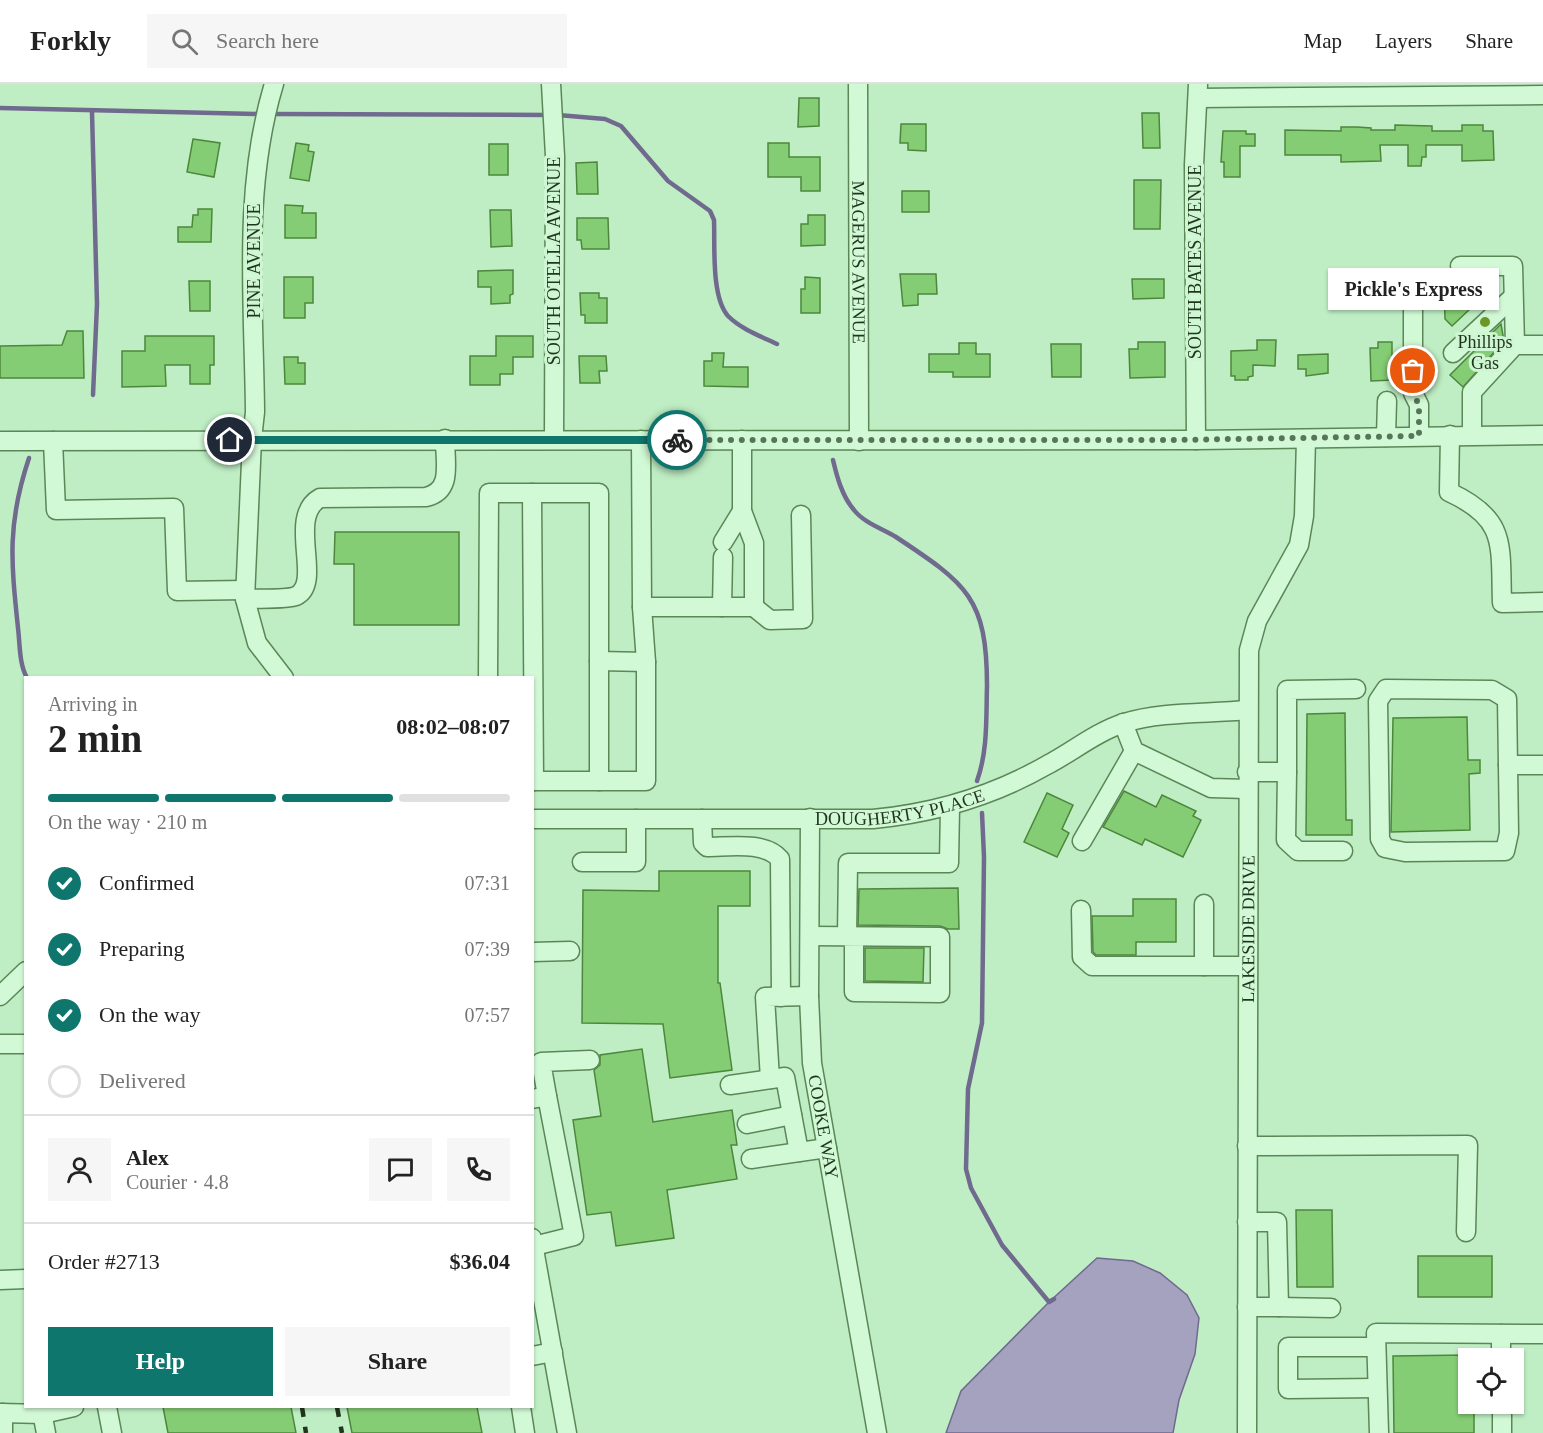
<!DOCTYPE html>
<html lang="en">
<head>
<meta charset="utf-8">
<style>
  :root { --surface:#fff; --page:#f6f6f6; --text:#222; --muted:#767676; --line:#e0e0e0; --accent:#0f766e }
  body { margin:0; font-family:Georgia,serif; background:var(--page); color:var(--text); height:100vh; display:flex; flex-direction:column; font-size:22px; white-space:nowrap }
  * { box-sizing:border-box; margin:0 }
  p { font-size:20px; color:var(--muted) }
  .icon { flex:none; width:33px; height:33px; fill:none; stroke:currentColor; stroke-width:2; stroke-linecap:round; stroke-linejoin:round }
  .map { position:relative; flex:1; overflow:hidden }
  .side { position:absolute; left:24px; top:592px; width:510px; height:732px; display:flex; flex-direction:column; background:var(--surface); border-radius:0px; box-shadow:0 2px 4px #0004 }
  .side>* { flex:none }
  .controls { position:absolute; left:1458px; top:1264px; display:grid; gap:12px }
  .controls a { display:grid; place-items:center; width:66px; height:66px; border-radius:0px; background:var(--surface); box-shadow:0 2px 4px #0004; font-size:30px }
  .pin { position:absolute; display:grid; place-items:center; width:51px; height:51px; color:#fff; margin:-26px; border:3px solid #fff; border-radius:50%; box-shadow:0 2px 6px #0007 }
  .courier { position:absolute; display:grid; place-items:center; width:60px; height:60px; margin:-30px; border:4px solid #0f766e; border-radius:50%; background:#fff; color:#222; box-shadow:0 2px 8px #0007 }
  .bubble { position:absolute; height:42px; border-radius:0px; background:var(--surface); box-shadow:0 2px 4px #0004; font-size:20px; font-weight:800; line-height:42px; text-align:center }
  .overview em { font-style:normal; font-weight:800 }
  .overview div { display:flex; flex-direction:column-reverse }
  .overview { display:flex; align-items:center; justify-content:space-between; height:102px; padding:0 24px }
  h1 { font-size:39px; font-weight:800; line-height:45px }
  .bar { display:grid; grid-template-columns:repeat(4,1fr); gap:9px 6px; align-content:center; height:72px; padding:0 24px }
  .bar i { height:8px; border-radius:4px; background:var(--line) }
  .bar .selected { background:var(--accent) }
  .bar p { grid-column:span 4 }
  .line { display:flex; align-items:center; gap:15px; padding:0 24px; border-top:2px solid var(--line) }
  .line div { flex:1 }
  .round { display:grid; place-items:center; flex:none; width:63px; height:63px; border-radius:0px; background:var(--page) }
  ol { padding:0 24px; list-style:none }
  li { display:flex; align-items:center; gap:18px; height:66px }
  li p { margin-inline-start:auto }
  li .icon { padding:6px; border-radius:50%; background:var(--accent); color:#fff; stroke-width:4 }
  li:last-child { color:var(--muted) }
  li i { width:33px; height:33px; border:3px solid var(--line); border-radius:50% }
  .primary-button { display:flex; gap:12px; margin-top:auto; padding:12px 24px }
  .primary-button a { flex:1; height:69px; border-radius:0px; background:var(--accent); color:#fff; font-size:24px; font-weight:800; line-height:69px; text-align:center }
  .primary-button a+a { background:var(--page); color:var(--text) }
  header { display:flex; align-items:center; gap:36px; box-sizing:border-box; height:84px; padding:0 30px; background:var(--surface); border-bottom:2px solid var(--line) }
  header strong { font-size:28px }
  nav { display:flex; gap:33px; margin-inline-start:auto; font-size:21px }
  .search { width:420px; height:54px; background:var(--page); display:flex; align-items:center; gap:15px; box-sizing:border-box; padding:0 21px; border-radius:0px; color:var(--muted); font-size:22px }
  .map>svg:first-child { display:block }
  .water { fill:#a5a2c0; stroke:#6f6a8e; stroke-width:1.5 }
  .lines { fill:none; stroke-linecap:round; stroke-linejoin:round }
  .stream { stroke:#6f6a8e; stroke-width:4.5 }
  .building { fill:#85cd74; stroke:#4c873d; stroke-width:1.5 }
  .minor-casing { stroke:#5b8757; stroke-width:21 }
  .minor { stroke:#d2f9d6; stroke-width:18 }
  .rail { stroke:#1f361c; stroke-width:4.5; stroke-dasharray:10 10; stroke-linecap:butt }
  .done { stroke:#577657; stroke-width:6; stroke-dasharray:0 10.8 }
  .route { stroke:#0f766e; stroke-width:8 }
  .poi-dot { fill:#6c9726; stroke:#cff6d3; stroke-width:2 }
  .labels { text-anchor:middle; stroke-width:6; stroke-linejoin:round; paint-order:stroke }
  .street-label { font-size:18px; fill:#1f361c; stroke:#cff6d3 }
  .poi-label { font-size:18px; fill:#1f361c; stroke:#cff6d3 }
</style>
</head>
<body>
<header>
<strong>Forkly</strong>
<div class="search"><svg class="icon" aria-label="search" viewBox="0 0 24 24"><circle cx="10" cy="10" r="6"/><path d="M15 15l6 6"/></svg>Search here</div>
<nav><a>Map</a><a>Layers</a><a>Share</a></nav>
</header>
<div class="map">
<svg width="1543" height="1349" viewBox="0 0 1543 1349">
  <rect width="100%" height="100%" fill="#bfeec4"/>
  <!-- water -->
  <polygon class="water" points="1097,1174 1133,1177 1160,1189 1187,1211 1199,1234 1195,1270 1179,1316 1173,1349 946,1349 961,1307 1049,1218"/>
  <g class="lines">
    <!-- stream -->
    <g class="stream">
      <polyline points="0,24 261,30"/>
      <polyline points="92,28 97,220 93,311"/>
      <polyline points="270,30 549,31"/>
      <path d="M558 31 605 35 621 42 668 97 710 127 714 136C715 161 711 213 728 232 741 245 760 252 777 260"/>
      <path d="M833 376C837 393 842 412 854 426 864 439 883 445 896 453 967 500 987 514 987 602 986 634 988 666 977 697"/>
      <path d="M27 594C19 580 20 560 18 544 11 477 7 440 29 374"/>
      <polyline points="982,729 984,773 982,939 968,1005 966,1085 971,1104 1002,1161 1049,1218 1054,1215"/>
    </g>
  </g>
  <!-- building -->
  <g class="building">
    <polygon points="799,14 819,14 819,42 798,43"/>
    <polygon points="1142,29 1159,29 1160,64 1143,64"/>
    <polygon points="901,40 926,40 926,67 908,66 908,59 900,59"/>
    <polygon points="1395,41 1432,42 1432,47 1462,47 1462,41 1483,41 1483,47 1493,47 1494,76 1462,77 1462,61 1426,61 1426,73 1422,73 1421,82 1408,82 1408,61 1380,61 1381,77 1341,78 1341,71 1285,71 1285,46 1341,47 1341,43 1357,43 1371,44 1371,46 1395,46"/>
    <polygon points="1223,47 1246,47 1246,50 1255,50 1255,62 1240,62 1240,93 1224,93 1224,78 1221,78"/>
    <polygon points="193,55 220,59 214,93 187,88"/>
    <polygon points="296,59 309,61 308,67 314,68 309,97 290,94"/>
    <polygon points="768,59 789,59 789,73 820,73 820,107 801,107 801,93 768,93"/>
    <rect x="489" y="60" width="19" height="31"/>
    <polygon points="597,78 598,110 577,110 576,79"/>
    <polygon points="1134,96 1161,96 1160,145 1134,145"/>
    <rect x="902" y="107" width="27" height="21"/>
    <polygon points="285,121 303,122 302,129 316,129 316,154 285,154"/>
    <polygon points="198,125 212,125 211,158 178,158 178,143 192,143 193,131 198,131"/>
    <polygon points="490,126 511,126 512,162 491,163"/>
    <polygon points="808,131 825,131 825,161 801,162 801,140 808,140"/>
    <polygon points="577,134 608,134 609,165 582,165 581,156 577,156"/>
    <polygon points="513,186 513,210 510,211 510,219 491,220 491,203 478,203 478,187"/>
    <polygon points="900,190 936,190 937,210 918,210 918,221 903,222"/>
    <polygon points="284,193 313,193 313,219 305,219 305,234 284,234"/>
    <polygon points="805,193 820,194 820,229 801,229 801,205 805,205"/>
    <polygon points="1132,195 1164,195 1164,214 1133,215"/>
    <polygon points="189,197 210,197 210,227 190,227"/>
    <polygon points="1444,199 1471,224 1452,242 1445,235"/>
    <polygon points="580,209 599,209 599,214 607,214 607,239 585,239 585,231 581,231"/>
    <polygon points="1501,240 1504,257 1463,303 1450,291"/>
    <polygon points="67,247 83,247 84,294 0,294 0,262 62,261"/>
    <polygon points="145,252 214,252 214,281 210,281 210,300 190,300 190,281 165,281 166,302 122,303 122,267 145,267"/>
    <polygon points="496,252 533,252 533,273 513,273 513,290 500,290 500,301 470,301 470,272 496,272"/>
    <polygon points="1257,256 1276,256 1275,282 1253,281 1253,292 1248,293 1248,296 1235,296 1235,292 1231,292 1231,267 1257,266"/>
    <polygon points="1138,258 1165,258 1165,293 1130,294 1129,265 1138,265"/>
    <polygon points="1378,258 1392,258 1392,296 1371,297 1370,264 1378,264"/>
    <polygon points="959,259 976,259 976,270 990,270 990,293 953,293 953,288 929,288 929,270 959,270"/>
    <polygon points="1051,260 1081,260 1081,293 1052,293"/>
    <polygon points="712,269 724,269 723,283 748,283 748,303 704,302 704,277 712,277"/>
    <polygon points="1328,270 1328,289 1306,292 1306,285 1298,285 1298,271"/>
    <polygon points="579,272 606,272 607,287 599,287 600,299 580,299"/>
    <polygon points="284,273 298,273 298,279 305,279 305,300 285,300"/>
    <polygon points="335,448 459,448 459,541 354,541 354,480 334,480"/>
    <polygon points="1345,629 1346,736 1352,736 1352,751 1306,751 1307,630"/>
    <polygon points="1467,633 1468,676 1480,676 1480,689 1469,690 1470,746 1391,748 1393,634"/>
    <polygon points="1124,707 1156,723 1162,711 1196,727 1193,732 1201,736 1183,773 1145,755 1142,761 1103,743"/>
    <polygon points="1047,709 1073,721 1062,745 1069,749 1057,773 1024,758"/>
    <polygon points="659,787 750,787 750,822 718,822 718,899 720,899 732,986 670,994 663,940 582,939 583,806 659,807"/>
    <polygon points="958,804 959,845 948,845 940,842 858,841 859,805"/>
    <polygon points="1133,815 1176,815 1176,858 1136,858 1136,871 1096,871 1093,868 1092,832 1133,832"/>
    <polygon points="865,864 924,864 923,898 865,897"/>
    <polygon points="642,965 653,1038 732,1026 737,1061 731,1061 737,1095 667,1106 674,1154 616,1162 611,1128 587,1131 573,1036 601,1032 594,986 600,981 600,971"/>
    <polygon points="1296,1126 1332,1126 1333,1203 1297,1203"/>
    <rect x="1418" y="1172" width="74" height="41"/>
    <polygon points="1468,1271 1468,1320 1474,1320 1474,1349 1394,1349 1393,1272"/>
    <polygon points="163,1323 291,1323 296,1349 168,1349"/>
    <polygon points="347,1323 477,1323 482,1349 352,1349"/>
  </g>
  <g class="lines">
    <defs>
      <g id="minor">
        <path d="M274 0C242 105 254 219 255 328L252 355 245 515 257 559 284 594"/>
        <polyline points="551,0 555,72 554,355"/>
        <path id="s1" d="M858 0 859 357"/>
        <polyline points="1198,14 1543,11"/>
        <polyline points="1460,182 1513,182 1515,261"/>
        <polyline points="1413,199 1413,309 1419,321 1419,352"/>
        <polyline points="1453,269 1513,213"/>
        <path d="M1450 351 1449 408C1508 435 1500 461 1502 519L1543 518"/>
        <polyline points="1472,351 1472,308 1515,261 1543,261"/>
        <polyline points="1386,353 1387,317"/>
        <polyline points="641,356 642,523 754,523 754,459 742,427 742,356"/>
        <polyline points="1196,356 1194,81 1198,0"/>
        <polyline points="0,357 1196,356 1543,351"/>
        <polyline points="53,357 56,426 174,424 177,507 245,506"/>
        <polyline points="532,409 534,697"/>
        <polyline points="723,458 742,427"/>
        <path d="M245 515C257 514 286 516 296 512 324 499 286 433 320 414L426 413C453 407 445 379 445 355"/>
        <polyline points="722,523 723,473"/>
        <polyline points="754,523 770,536 803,535 801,431"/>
        <polyline points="488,594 489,409 599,409 599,577 646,578"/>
        <polygon points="1386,605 1492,606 1507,615 1509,749 1505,767 1405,768 1385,764 1380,755 1378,617"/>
        <polyline points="1123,639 1134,667 1211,704 1247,705"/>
        <polyline points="1508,681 1543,681"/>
        <polyline points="1247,688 1287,688 1287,606 1356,605"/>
        <polyline points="1287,688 1286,756 1298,767 1343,767"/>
        <polyline points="532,697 646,697 646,578 642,523"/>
        <polyline points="599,697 599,577"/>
        <path id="s2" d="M810 734 809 912 812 979 877 1349"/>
        <path id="s3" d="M532 735H873C935 729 993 712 1047 681 1072 668 1096 648 1124 639 1162 627 1207 630 1247 626"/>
        <path d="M702 735 703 759 707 763C729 763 765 757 780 775L781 913"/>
        <polyline points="1082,757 1134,667"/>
        <polyline points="582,778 636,778 636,735"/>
        <polyline points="1204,820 1204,882 1247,882"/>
        <polyline points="1081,826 1082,873 1092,882 1204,882"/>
        <polyline points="810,852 940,853 940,909 854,908 854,852"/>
        <polyline points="847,852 848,779 949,779 950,723"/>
        <polyline points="532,868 570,867"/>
        <polyline points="0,912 26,887"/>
        <polyline points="0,960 26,960"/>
        <polyline points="770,995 765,913 809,912"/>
        <polyline points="730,1001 785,993 799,1068"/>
        <polyline points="547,1012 541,978 590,976"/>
        <polyline points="532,1015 547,1012 574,1152 534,1162"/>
        <polyline points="747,1040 792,1031"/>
        <polyline points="1247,1062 1468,1061 1466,1148"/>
        <polyline points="751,1075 827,1064"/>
        <polyline points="1247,1138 1277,1138 1279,1223 1247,1223"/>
        <polyline points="532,1154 567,1349"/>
        <polyline points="0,1196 26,1195"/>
        <polyline points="1279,1223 1331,1224"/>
        <polyline points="1501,1250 1501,1275"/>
        <polyline points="1376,1263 1288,1263 1288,1305 1377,1304"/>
        <polyline points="532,1272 553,1268"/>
        <polyline points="1502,1320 1502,1349"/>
        <polyline points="41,1323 46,1349"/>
        <polyline points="107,1323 112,1349"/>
        <polyline points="521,1323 525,1349"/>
        <polyline points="0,1329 43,1330 74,1323"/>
        <polyline points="3,1329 3,1349"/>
        <path id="s4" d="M1247 1349 1249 566 1257 537 1299 461 1304 432 1306 355"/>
        <polyline points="1379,1349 1376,1249 1543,1250"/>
      </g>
    </defs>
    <!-- minor casing -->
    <use href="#minor" class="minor-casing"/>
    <!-- minor -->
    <use href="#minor" class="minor"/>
    <!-- rail -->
    <g class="rail">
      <polyline points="302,1323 306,1349"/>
      <polyline points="337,1323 342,1349"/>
    </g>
  </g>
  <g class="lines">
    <!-- done -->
    <polyline class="done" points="677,356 1173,356 1419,352 1419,321 1413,309 1413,287"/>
    <!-- route -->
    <polyline class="route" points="230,356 677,356"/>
  </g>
  <!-- markers -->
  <circle class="poi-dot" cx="1485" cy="238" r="6"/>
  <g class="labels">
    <!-- street labels -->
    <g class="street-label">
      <text transform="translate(254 177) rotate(-90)" y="6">PINE AVENUE</text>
      <text transform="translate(554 177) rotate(-90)" y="6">SOUTH OTELLA AVENUE</text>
      <text dy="6" stroke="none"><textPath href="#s1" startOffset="178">MAGERUS AVENUE</textPath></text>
      <text transform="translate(1195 178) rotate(-90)" y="6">SOUTH BATES AVENUE</text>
      <text dy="6" stroke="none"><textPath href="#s3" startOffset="369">DOUGHERTY PLACE</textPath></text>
      <text dy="6" stroke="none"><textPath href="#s4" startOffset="504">LAKESIDE DRIVE</textPath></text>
      <text dy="6" stroke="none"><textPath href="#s2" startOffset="310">COOKE WAY</textPath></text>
    </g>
    <!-- poi labels -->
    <g class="poi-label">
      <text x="1485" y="264">Phillips<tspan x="1485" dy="21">Gas</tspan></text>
    </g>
  </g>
</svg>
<div class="controls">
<a><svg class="icon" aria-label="locate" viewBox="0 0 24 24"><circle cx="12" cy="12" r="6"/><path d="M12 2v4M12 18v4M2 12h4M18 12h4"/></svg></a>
</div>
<div class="pin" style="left:1413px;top:287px;background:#ea580c"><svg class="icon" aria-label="bag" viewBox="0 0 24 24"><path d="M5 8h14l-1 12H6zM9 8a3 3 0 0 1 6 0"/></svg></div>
<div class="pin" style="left:230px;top:356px;background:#1f2937"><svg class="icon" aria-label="home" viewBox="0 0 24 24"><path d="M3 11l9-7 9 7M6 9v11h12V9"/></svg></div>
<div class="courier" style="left:677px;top:356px"><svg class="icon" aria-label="bike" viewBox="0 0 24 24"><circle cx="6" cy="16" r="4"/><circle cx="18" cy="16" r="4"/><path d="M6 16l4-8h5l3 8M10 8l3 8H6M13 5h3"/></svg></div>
<div class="bubble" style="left:1328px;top:184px;width:171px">Pickle's Express</div>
<section class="side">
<div class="overview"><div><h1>2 min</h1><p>Arriving in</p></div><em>08:02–08:07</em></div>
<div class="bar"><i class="selected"></i><i class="selected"></i><i class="selected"></i><i></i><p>On the way · 210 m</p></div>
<ol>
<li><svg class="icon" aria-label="check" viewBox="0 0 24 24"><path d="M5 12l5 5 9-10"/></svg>Confirmed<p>07:31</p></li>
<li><svg class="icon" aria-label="check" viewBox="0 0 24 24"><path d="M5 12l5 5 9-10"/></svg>Preparing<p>07:39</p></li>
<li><svg class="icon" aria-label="check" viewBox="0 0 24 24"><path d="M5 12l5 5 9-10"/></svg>On the way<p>07:57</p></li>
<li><i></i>Delivered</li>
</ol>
<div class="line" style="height:108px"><a class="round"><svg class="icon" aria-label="person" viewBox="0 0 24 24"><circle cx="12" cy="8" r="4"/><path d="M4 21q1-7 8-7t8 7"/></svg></a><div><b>Alex</b><p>Courier · 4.8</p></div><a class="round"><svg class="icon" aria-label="chat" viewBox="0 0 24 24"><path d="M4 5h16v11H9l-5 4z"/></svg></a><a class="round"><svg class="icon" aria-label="phone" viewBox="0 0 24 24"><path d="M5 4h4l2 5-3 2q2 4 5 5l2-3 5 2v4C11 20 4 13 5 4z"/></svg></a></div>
<div class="line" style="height:78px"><div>Order #2713</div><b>$36.04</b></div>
<div class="primary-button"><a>Help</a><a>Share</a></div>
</section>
</div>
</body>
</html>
